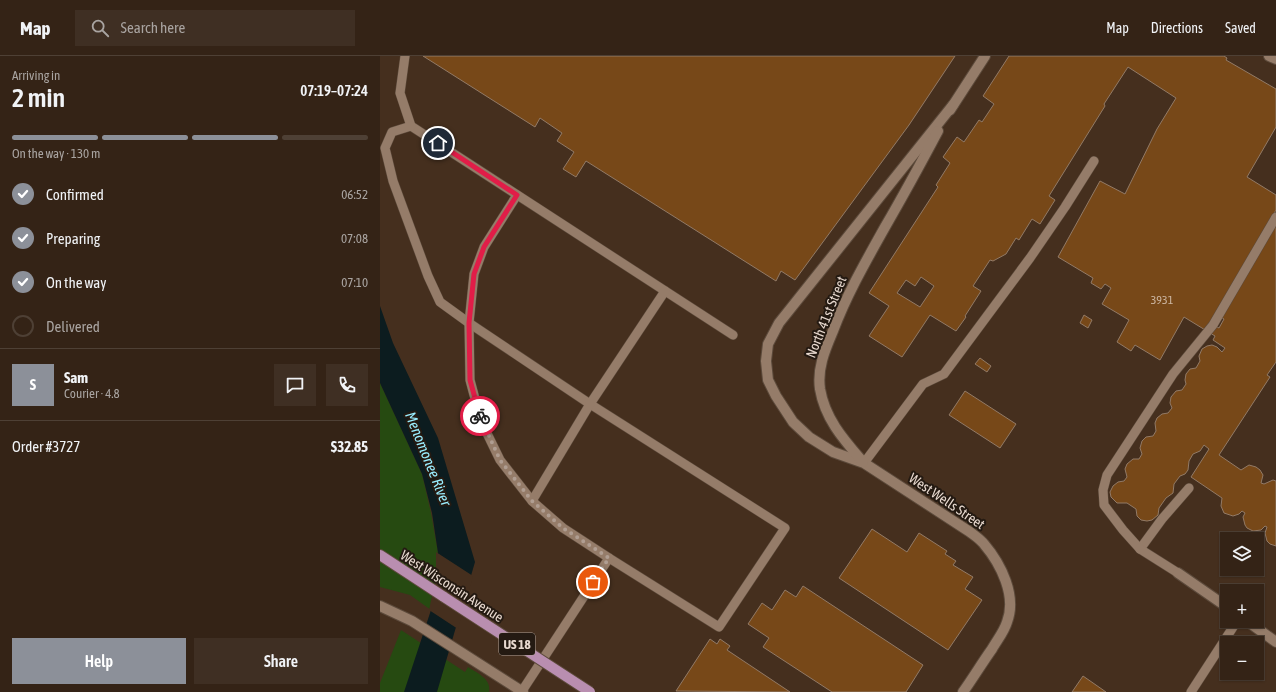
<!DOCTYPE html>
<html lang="en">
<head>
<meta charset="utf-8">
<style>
  :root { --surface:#342316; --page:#3f2f23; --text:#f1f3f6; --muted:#a9a4a1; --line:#4e4035; --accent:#8c9099 }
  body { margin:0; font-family:"Asap Condensed",sans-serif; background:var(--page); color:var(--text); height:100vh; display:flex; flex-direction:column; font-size:15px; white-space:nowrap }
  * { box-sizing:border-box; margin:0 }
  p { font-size:13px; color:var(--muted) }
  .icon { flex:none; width:22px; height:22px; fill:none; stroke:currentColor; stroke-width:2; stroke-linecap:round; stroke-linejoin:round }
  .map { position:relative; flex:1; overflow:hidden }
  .sheet { display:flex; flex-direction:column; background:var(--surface); width:380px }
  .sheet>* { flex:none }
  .tools { position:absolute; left:840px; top:476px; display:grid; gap:8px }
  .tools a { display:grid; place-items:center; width:44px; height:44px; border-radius:0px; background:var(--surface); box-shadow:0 1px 3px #0004,0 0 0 1px var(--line); font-size:20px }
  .pin { position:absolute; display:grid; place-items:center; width:34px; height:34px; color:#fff; margin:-17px; border:2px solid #fff; border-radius:50%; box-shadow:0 1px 4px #0007 }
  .courier { position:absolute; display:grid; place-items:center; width:40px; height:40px; margin:-20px; border:3px solid #e11d48; border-radius:50%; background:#fff; color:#222; box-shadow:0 1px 5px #0007 }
  .summary em { font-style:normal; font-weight:600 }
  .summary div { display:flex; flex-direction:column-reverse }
  .summary { display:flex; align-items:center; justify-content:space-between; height:68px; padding:0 12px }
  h1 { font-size:26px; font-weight:600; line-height:30px }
  .bar { display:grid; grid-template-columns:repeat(4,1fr); gap:6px 4px; align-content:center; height:48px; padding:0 12px }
  .bar i { height:5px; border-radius:3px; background:var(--line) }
  .bar .active { background:var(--accent) }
  .bar p { grid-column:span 4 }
  .line { display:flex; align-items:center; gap:10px; padding:0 12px; border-top:1px solid var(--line) }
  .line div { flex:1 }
  .round { display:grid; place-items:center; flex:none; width:42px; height:42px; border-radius:0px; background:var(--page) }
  ol { padding:0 12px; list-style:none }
  li { display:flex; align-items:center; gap:12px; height:44px }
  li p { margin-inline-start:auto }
  li .icon { padding:4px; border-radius:50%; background:var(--accent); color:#fff; stroke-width:4 }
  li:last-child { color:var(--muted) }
  li i { width:22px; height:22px; border:2px solid var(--line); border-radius:50% }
  .primary-button { display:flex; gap:8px; margin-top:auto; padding:8px 12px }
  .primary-button a { flex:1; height:46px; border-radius:0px; background:var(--accent); color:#fff; font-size:16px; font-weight:600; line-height:46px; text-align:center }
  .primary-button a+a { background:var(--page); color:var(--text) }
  header { display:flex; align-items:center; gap:24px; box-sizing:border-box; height:56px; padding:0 20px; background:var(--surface); border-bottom:1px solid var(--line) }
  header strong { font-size:19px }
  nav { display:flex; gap:22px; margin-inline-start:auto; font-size:14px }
  .search { width:280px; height:36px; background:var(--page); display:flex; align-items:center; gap:10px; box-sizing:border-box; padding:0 14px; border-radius:0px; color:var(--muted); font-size:15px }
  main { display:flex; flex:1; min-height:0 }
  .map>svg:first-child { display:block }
  .green { fill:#264a11 }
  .water { fill:#0c1c1f }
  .pier { fill:#452f1e }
  .building { fill:#774818; stroke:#927a66; fill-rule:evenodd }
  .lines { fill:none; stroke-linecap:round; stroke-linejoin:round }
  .service-casing { stroke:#5c4a3b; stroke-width:10 }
  .minor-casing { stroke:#5c4a3b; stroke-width:12 }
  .secondary-casing { stroke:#5c4a3b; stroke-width:12 }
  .primary-casing { stroke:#5c4a3b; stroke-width:12 }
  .service { stroke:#957c69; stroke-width:9 }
  .minor { stroke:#957c69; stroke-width:10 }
  .secondary { stroke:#957c69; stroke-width:10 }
  .primary { stroke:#b98eb0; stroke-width:10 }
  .primary-bridge-casing { stroke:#5c4a3b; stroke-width:12; stroke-linecap:butt }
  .primary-bridge { stroke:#b98eb0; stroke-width:10 }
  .done { stroke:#b09e92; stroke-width:4; stroke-dasharray:0 7.2 }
  .route { stroke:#e11d48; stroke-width:5 }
  .labels { text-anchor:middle; stroke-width:4; stroke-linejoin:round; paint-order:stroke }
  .number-label { font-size:12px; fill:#ccb6a2 }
  .shield { fill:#241a12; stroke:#aea097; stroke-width:1 }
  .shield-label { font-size:13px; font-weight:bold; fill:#e9dad0 }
  .street-label { font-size:14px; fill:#e9dad0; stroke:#241a12 }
  .water-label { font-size:15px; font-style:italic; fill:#9ef; stroke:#241a12 }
</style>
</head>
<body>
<header>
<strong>Map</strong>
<div class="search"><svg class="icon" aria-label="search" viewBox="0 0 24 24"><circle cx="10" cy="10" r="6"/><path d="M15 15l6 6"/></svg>Search here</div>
<nav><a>Map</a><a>Directions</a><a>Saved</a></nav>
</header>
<main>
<section class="sheet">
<div class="summary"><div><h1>2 min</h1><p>Arriving in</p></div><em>07:19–07:24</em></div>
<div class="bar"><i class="active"></i><i class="active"></i><i class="active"></i><i></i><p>On the way · 130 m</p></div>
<ol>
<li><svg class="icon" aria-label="check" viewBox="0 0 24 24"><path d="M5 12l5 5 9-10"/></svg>Confirmed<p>06:52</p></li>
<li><svg class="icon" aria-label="check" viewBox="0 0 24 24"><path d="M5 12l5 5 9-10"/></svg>Preparing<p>07:08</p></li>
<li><svg class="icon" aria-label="check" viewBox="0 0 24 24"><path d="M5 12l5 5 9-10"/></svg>On the way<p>07:10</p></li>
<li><i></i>Delivered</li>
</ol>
<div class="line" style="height:72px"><b class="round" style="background:var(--accent);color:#fff">S</b><div><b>Sam</b><p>Courier · 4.8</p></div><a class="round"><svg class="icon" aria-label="chat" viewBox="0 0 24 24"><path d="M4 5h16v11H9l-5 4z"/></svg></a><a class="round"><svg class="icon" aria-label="phone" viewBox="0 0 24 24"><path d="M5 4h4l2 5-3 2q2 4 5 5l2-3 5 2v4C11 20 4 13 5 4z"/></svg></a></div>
<div class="line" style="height:52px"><div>Order #3727</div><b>$32.85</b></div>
<div class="primary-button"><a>Help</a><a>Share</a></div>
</section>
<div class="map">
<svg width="896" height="636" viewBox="0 0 896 636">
  <rect width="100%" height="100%" fill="#452f1e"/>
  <!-- green -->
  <g class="green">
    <polygon points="0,327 42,418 51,457 58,497 58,523 51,554 30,539 0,531"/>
    <path d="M21 574 85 616 88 611C97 617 112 623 109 636H0V627Z"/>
  </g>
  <!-- water -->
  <polygon class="water" points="0,250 13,287 58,382 95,506 57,636 24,636 51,554 58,523 58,497 52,457 42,418 0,327"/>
  <!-- pier -->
  <polygon class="pier" points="56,496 93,520 78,573 49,554 56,522"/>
  <!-- building -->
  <g class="building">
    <polygon points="43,0 575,0 529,69 415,224 401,215 396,225 206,105 196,121 183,113 194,96 177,85 182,77 160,62 155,71"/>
    <path d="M629 0H844L847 2 846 4 896 33V71L867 121 896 139V154L861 213 896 170V306L887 319 890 321 839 399 861 414 869 409 876 411 880 414 883 419 881 427 884 428 893 424 896 425V490L890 488 887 485 885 477 887 471 885 470 881 474 873 475 867 472 865 469 863 461 865 457 862 455 859 458 853 460 844 457 841 450 842 442 811 421 829 393 824 389 820 395 813 398 809 405 808 414 805 418 800 420 794 428 793 437 786 442 779 452 778 459 772 464 767 465 761 464 757 460 756 453 747 447H737L731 441 730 436 733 430 738 426 744 425 747 421 745 413 747 408 753 403H759L762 398 760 392 762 385 766 381 773 380 776 375 775 367 777 362 782 358 788 357 792 352 790 347 791 341 796 335 802 334 806 328 805 324 806 318 810 313 816 312 820 305 819 300 822 293 827 290 832 289 837 291 842 296 845 292 833 284 835 280 804 261 780 304 755 289 751 295 737 286 749 264 722 248 731 232 725 228 721 233 711 227 713 222 678 201 720 125 745 138 777 73 796 42 748 11 724 48 725 50 669 140 675 144 660 168 652 163 639 184 636 182 626 198 613 205 610 204 593 230 601 235 585 260 586 261 576 275 550 259 522 301 489 280 509 250 489 237 558 131 556 129 570 107 563 101 577 81 584 86 599 64 602 66 614 48 603 40ZM541 221 554 230 540 251 517 237 526 224 535 230ZM840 261 844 263 839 272 830 267Z"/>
    <polygon points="704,259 712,264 708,272 700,267"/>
    <polygon points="600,302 611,310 607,316 595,308"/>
    <polygon points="585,335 636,368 620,392 569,359"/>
    <polygon points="492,473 527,496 539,477 567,495 565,498 576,505 573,509 593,521 585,533 602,544 568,594 459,522"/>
    <polygon points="423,530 543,609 526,636 452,636 383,591 389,582 368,568 382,547 392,554 405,534 416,541"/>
    <polygon points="330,583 337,588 340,583 350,590 347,594 410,636 296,635"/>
    <polygon points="703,620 726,636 692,636"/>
  </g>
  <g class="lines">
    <defs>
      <g id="service">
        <polyline points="25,0 20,37 31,70 353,279"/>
        <polyline points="31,70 12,76 5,92 13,125 48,220 60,246 89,267 210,348 405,472 339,571 229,502"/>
        <polyline points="137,139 104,191 94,218 89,267 90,324 101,365 120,404 152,445 183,472 229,502 142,635"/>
        <polyline points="484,407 543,328 564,318 650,202 685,151 714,105"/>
        <polyline points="152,445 210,348 285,235"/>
        <polyline points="760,493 782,463 809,432"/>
        <polyline points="798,517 760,493 743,474 724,449 723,434 727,419 793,318 833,269 896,161"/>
        <polyline points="811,636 857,565"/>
      </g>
      <g id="minor">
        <path d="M573 49 399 267 388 288 386 305 388 324 396 340 413 366 429 381 453 396 484 407 590 476C595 480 600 483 604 488 621 508 637 540 627 566 624 576 617 584 612 593 602 607 593 622 583 636"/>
        <polyline points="570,54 605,0"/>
        <path d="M483 406C464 384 445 363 440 333 437 312 445 294 453 275 467 238 486 205 505 171 523 140 541 107 558 75"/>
        <polyline points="798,517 847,551"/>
        <polyline points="0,550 32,565 143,636"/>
        <polyline points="867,565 896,586"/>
      </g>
      <polyline id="secondary" points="889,0 896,3"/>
      <polyline id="primary" points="0,499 64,541"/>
    </defs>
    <!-- service casing -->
    <use href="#service" class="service-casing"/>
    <!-- minor casing -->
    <use href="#minor" class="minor-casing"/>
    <!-- secondary casing -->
    <use href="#secondary" class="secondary-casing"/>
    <!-- primary casing -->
    <use href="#primary" class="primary-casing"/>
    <!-- service -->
    <use href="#service" class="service"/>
    <!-- minor -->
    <use href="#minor" class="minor"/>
    <!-- secondary -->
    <use href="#secondary" class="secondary"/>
    <!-- primary -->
    <use href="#primary" class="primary"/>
    <defs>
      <polyline id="primary-bridge" points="64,541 210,636"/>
    </defs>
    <!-- primary-bridge casing -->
    <use href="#primary-bridge" class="primary-bridge-casing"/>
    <!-- primary-bridge -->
    <use href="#primary-bridge" class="primary-bridge"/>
  </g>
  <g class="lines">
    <!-- done -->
    <polyline class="done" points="100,360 120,404 152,445 183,472 229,502 213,526"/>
    <!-- route -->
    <polyline class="route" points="58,87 137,139 104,191 94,218 89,267 90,324 100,360"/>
  </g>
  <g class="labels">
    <!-- number labels -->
    <g class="number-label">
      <text x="782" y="248">3931</text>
    </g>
    <!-- shield labels -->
    <rect class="shield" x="119" y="577" width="36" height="22" rx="3"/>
    <g class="shield-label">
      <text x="137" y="593">US 18</text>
    </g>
    <!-- street labels -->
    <g class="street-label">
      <text transform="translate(446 261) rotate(-68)" y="5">North 41st Street</text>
      <text transform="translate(567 445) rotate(34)" y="5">West Wells Street</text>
      <text transform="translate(72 530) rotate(33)" y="5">West Wisconsin Avenue</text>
    </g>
    <!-- water labels -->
    <g class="water-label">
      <text transform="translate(48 403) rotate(68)" y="5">Menomonee River</text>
    </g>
  </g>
</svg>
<div class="tools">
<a><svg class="icon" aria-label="layers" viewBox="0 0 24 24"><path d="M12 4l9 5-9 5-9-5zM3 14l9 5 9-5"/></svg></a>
<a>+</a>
<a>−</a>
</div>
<div class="pin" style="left:213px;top:526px;background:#ea580c"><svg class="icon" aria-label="bag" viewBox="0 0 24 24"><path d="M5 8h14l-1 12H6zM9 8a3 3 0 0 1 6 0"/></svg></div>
<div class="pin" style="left:58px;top:87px;background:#1f2937"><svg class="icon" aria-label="home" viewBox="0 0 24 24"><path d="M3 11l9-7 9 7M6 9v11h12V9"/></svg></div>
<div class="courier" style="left:100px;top:360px"><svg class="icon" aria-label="bike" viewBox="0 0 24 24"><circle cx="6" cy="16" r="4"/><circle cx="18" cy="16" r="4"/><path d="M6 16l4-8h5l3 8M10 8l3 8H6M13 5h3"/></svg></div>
</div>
</main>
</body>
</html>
